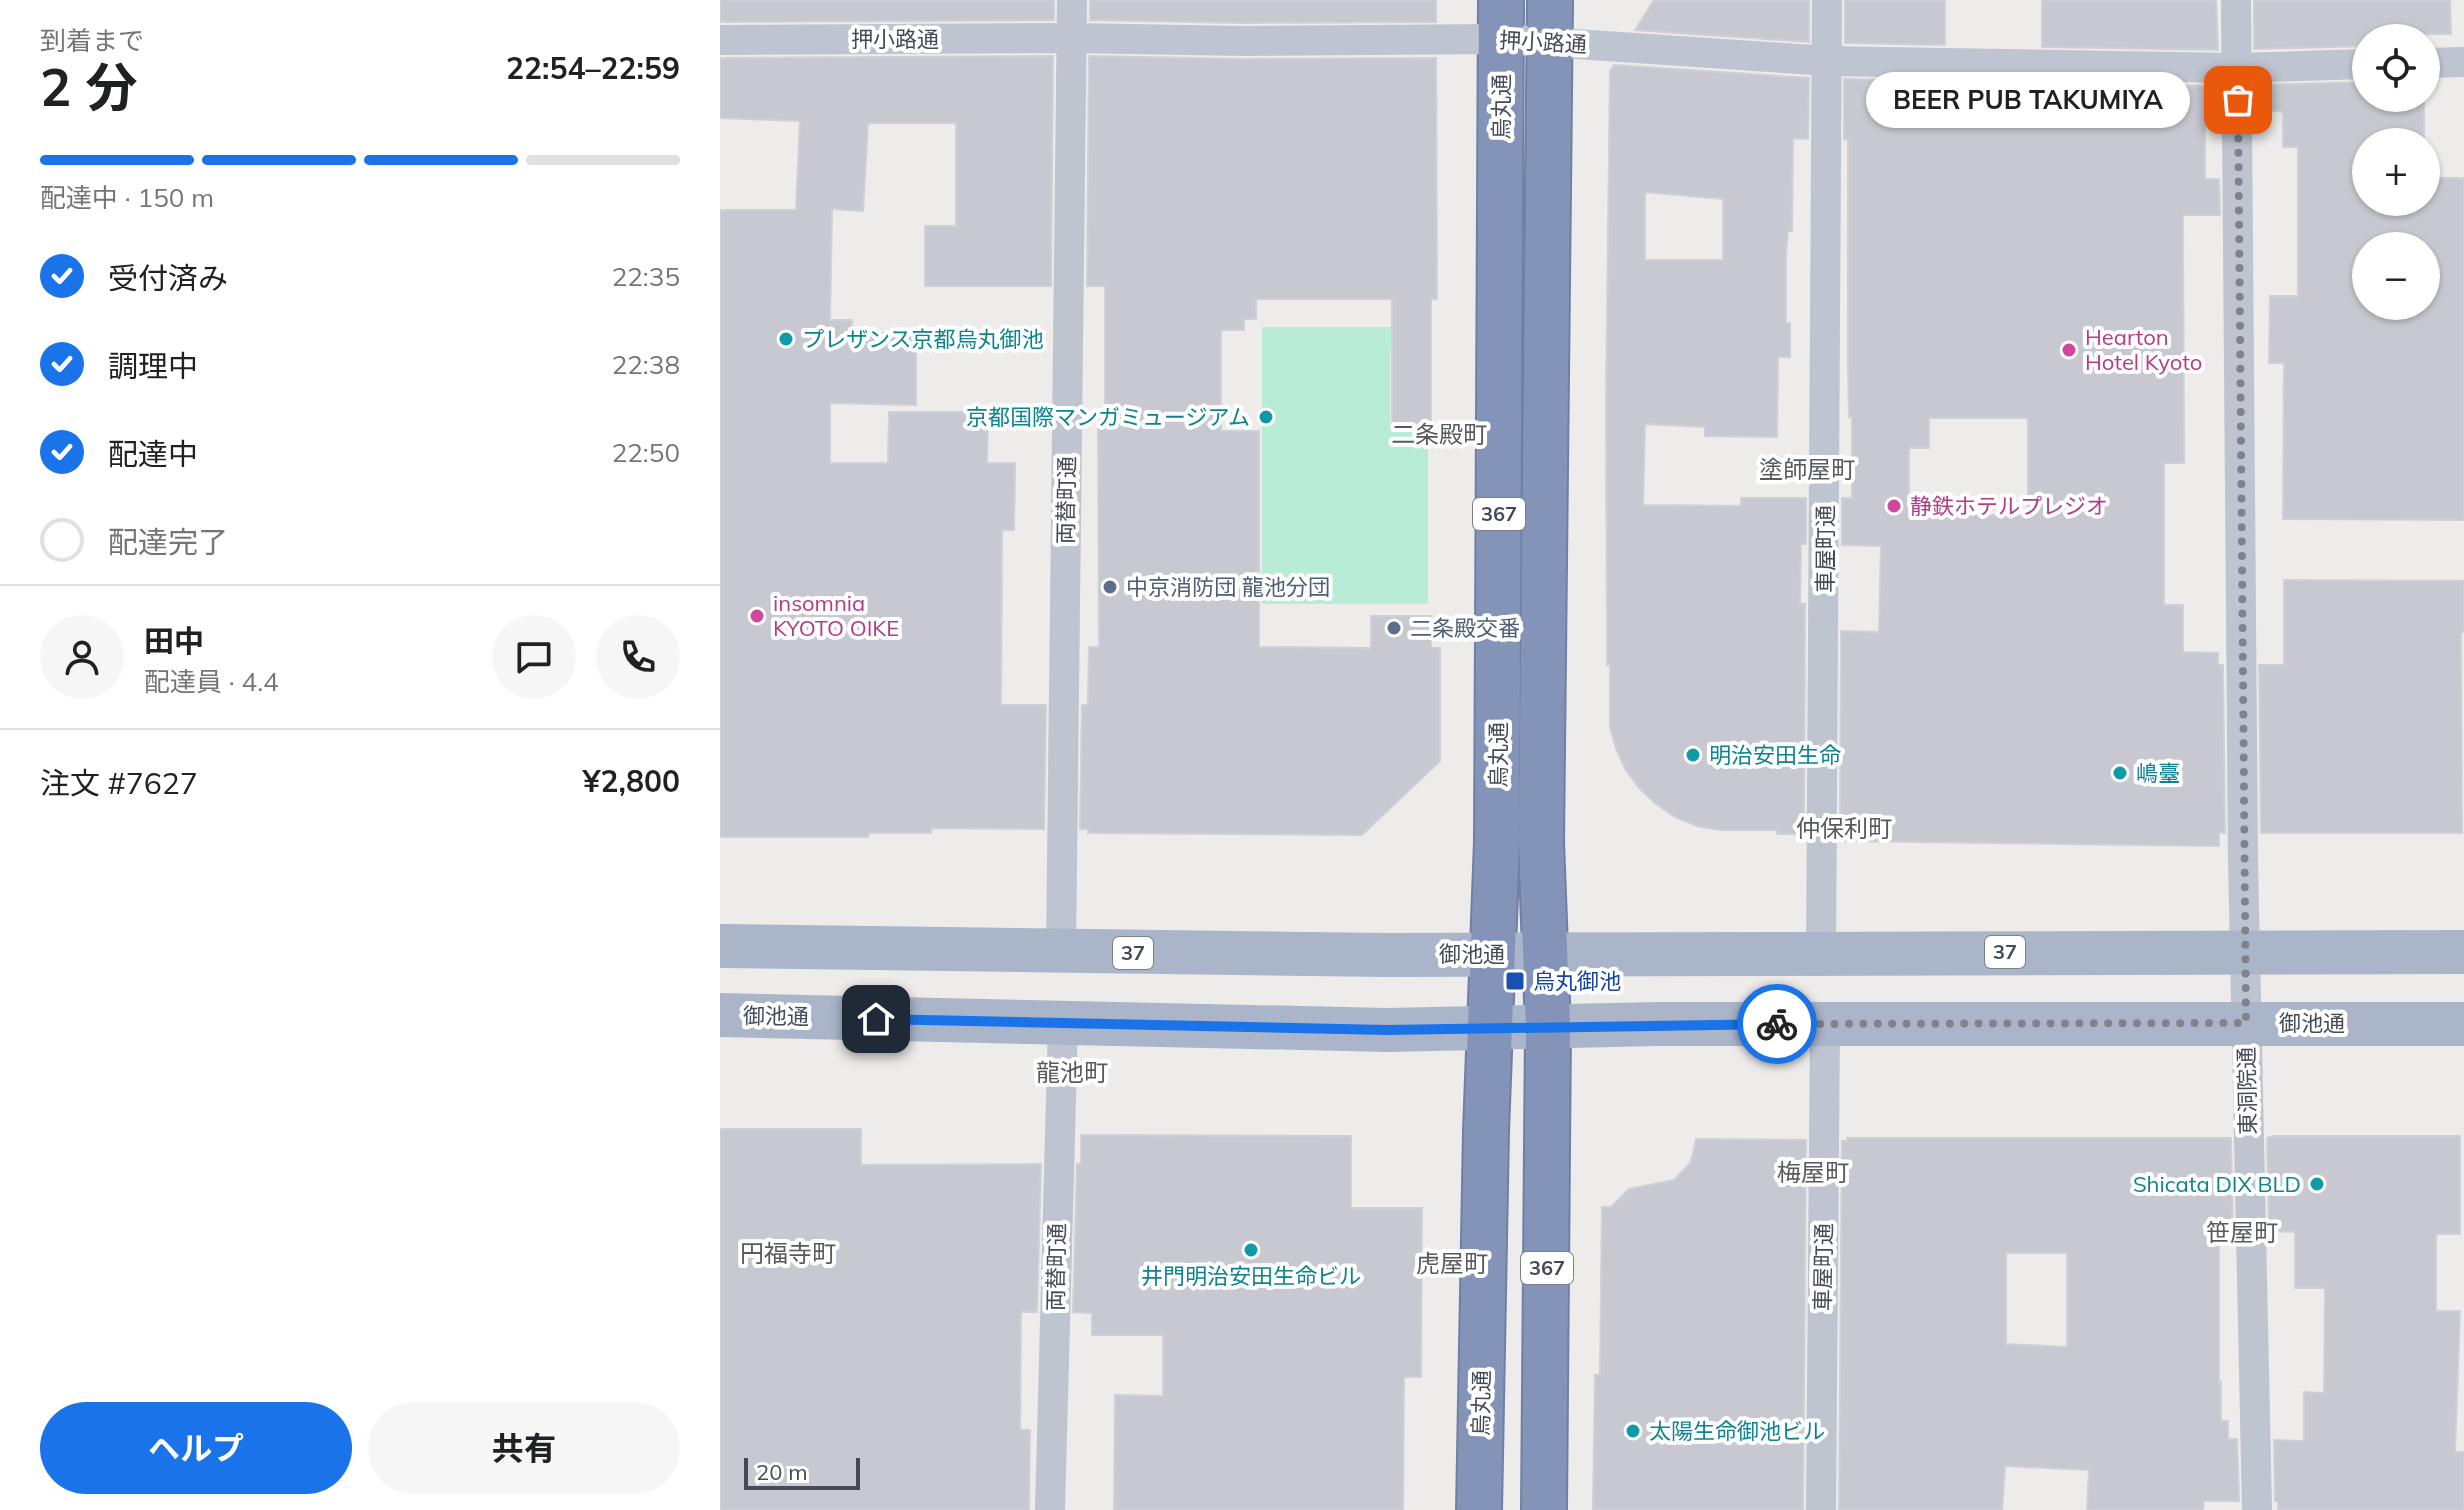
<!DOCTYPE html>
<html lang="ja">
<head>
<meta charset="utf-8">
<style>
  :root { --surface:#fff; --page:#f6f6f6; --text:#202124; --muted:#757577; --line:#e0e0e0; --accent:#1a73e8 }
  body { margin:0; font-family:Mulish,"Noto Sans JP",sans-serif; background:var(--page); color:var(--text); height:100vh; display:flex; flex-direction:column; font-size:30px; white-space:nowrap }
  * { box-sizing:border-box; margin:0 }
  p { font-size:26px; color:var(--muted) }
  .icon { flex:none; width:44px; height:44px; fill:none; stroke:currentColor; stroke-width:2; stroke-linecap:round; stroke-linejoin:round }
  .map { position:relative; flex:1; overflow:hidden }
  .panel { display:flex; flex-direction:column; background:var(--surface); width:720px }
  .panel>* { flex:none }
  .fabs { position:absolute; left:1632px; top:24px; display:grid; gap:16px }
  .fabs a { display:grid; place-items:center; width:88px; height:88px; border-radius:50%; background:var(--surface); box-shadow:0 2px 6px #0004; font-size:40px }
  .scale { position:absolute; left:24px; bottom:20px; width:116px; box-sizing:border-box; padding-left:8px; border:4px solid #444b57; border-top:0; font-size:22px; line-height:28px; white-space:nowrap; color:#444b57; -webkit-text-stroke:6px #fff; paint-order:stroke }
  .pin { position:absolute; display:grid; place-items:center; width:68px; height:68px; color:#fff; margin:-34px; border-radius:16px; box-shadow:0 4px 12px #0006 }
  .courier { position:absolute; display:grid; place-items:center; width:80px; height:80px; margin:-40px; border:6px solid #1a73e8; border-radius:50%; background:#fff; color:#222; box-shadow:0 2px 10px #0007 }
  .bubble { position:absolute; height:56px; border-radius:28px; background:var(--surface); box-shadow:0 2px 6px #0004; font-size:26px; font-weight:700; line-height:56px; text-align:center }
  .head em { font-style:normal; font-weight:700 }
  .head div { display:flex; flex-direction:column-reverse }
  .head { display:flex; align-items:center; justify-content:space-between; height:136px; padding:0 40px }
  h1 { font-size:52px; font-weight:700; line-height:60px }
  .bar { display:grid; grid-template-columns:repeat(4,1fr); gap:12px 8px; align-content:center; height:96px; padding:0 40px }
  .bar i { height:10px; border-radius:6px; background:var(--line) }
  .bar .on { background:var(--accent) }
  .bar p { grid-column:span 4 }
  .line { display:flex; align-items:center; gap:20px; padding:0 40px; border-top:2px solid var(--line) }
  .line div { flex:1 }
  .round { display:grid; place-items:center; flex:none; width:84px; height:84px; border-radius:42px; background:var(--page) }
  ol { padding:0 40px; list-style:none }
  li { display:flex; align-items:center; gap:24px; height:88px }
  li p { margin-inline-start:auto }
  li .icon { padding:8px; border-radius:50%; background:var(--accent); color:#fff; stroke-width:4 }
  li:last-child { color:var(--muted) }
  li i { width:44px; height:44px; border:4px solid var(--line); border-radius:50% }
  .cta { display:flex; gap:16px; margin-top:auto; padding:16px 40px }
  .cta a { flex:1; height:92px; border-radius:48px; background:var(--accent); color:#fff; font-size:32px; font-weight:700; line-height:92px; text-align:center }
  .cta a+a { background:var(--page); color:var(--text) }
  main { display:flex; flex:1; min-height:0 }
  .map>svg:first-child { display:block }
  .green { fill:#b9ecd6 }
  .building { fill:#c8c9d0; stroke:#cfd0d7; stroke-width:2; fill-rule:evenodd }
  .lines { fill:none; stroke-linecap:round; stroke-linejoin:round }
  .highway-casing { stroke:#6f7fa5; stroke-width:48 }
  .street { stroke:#bec4d0; stroke-width:30 }
  .primary { stroke:#abb5ca; stroke-width:44 }
  .highway { stroke:#8494b9; stroke-width:44 }
  .done { stroke:#80838b; stroke-width:8; stroke-dasharray:0 14.4 }
  .route { stroke:#1a73e8; stroke-width:10 }
  .culture-dot { fill:#0f9aa8; stroke:#fff; stroke-width:3 }
  .hotel-dot { fill:#d1479c; stroke:#fff; stroke-width:3 }
  .service-dot { fill:#5c6f8a; stroke:#fff; stroke-width:3 }
  .transit-dot { fill:#1a4fb4; stroke:#fff; stroke-width:3 }
  .labels { text-anchor:middle; stroke-width:8; stroke-linejoin:round; paint-order:stroke }
  .shield { fill:#fff; stroke:#7c8189; stroke-width:2 }
  .shield-label { font-size:20px; font-weight:bold; fill:#444b57 }
  .street-label { font-size:22px; fill:#444b57; stroke:#fff }
  .hotel-label { font-size:22px; fill:#b23c85; stroke:#fff; text-anchor:start }
  .culture-label { font-size:22px; fill:#0d838f; stroke:#fff; text-anchor:start }
  .service-label { font-size:22px; fill:#4e5e75; stroke:#fff; text-anchor:start }
  .transit-label { font-size:22px; fill:#164399; stroke:#fff; text-anchor:start }
  .neighbourhood-label { font-size:24px; fill:#585a60; stroke:#fff }
</style>
</head>
<body>
<main>
<section class="panel">
<div class="head"><div><h1>2 分</h1><p>到着まで</p></div><em>22:54–22:59</em></div>
<div class="bar"><i class="on"></i><i class="on"></i><i class="on"></i><i></i><p>配達中 · 150 m</p></div>
<ol>
<li><svg class="icon" aria-label="check" viewBox="0 0 24 24"><path d="M5 12l5 5 9-10"/></svg>受付済み<p>22:35</p></li>
<li><svg class="icon" aria-label="check" viewBox="0 0 24 24"><path d="M5 12l5 5 9-10"/></svg>調理中<p>22:38</p></li>
<li><svg class="icon" aria-label="check" viewBox="0 0 24 24"><path d="M5 12l5 5 9-10"/></svg>配達中<p>22:50</p></li>
<li><i></i>配達完了</li>
</ol>
<div class="line" style="height:144px"><a class="round"><svg class="icon" aria-label="person" viewBox="0 0 24 24"><circle cx="12" cy="8" r="4"/><path d="M4 21q1-7 8-7t8 7"/></svg></a><div><b>田中</b><p>配達員 · 4.4</p></div><a class="round"><svg class="icon" aria-label="chat" viewBox="0 0 24 24"><path d="M4 5h16v11H9l-5 4z"/></svg></a><a class="round"><svg class="icon" aria-label="phone" viewBox="0 0 24 24"><path d="M5 4h4l2 5-3 2q2 4 5 5l2-3 5 2v4C11 20 4 13 5 4z"/></svg></a></div>
<div class="line" style="height:104px"><div>注文 #7627</div><b>¥2,800</b></div>
<div class="cta"><a>ヘルプ</a><a>共有</a></div>
</section>
<div class="map">
<svg width="1744" height="1510" viewBox="0 0 1744 1510">
  <rect width="100%" height="100%" fill="#eeebeb"/>
  <!-- green -->
  <polygon class="green" points="542,327 676,327 676,349 670,349 670,425 708,426 708,604 542,604"/>
  <!-- building -->
  <g class="building">
    <polygon points="0,0 334,0 334,20 0,22"/>
    <polygon points="370,0 716,0 716,22 524,23 370,20"/>
    <polygon points="934,0 1089,0 1089,42 915,30"/>
    <polygon points="1125,0 1225,0 1225,45 1125,43"/>
    <polygon points="1322,0 1496,0 1498,50 1322,47"/>
    <polygon points="1534,0 1730,0 1731,34 1706,34 1706,38 1646,38 1646,46 1534,49"/>
    <polygon points="333,56 331,286 205,286 205,226 236,226 236,123 148,123 143,211 112,209 110,320 132,320 131,333 196,333 196,405 110,403 110,463 168,463 169,412 268,412 267,463 295,463 294,530 282,530 281,705 326,705 324,829 211,828 211,833 148,833 148,837 0,837 0,210 76,210 80,121 0,118 0,58"/>
    <polygon points="369,56 524,59 716,58 717,299 711,299 711,424 672,424 672,299 536,299 536,319 524,319 524,330 501,330 501,431 539,431 539,647 651,648 651,616 711,616 711,648 720,648 720,761 642,835 368,833 368,829 360,829 362,705 368,705 369,647 379,647 378,426 385,426 385,286 367,286"/>
    <path d="M894 65 1089 78 1088 139 1073 138 1072 231H1068L1066 254V323H1070V357H1058L1057 437 985 436V427L925 424 923 505 1021 506V498H1086V544H1081L1080 604H1085L1084 834H1057V830H999L977 826 955 817 936 804 920 789 906 770 896 749 890 727V665H887V632L886 404 890 71ZM925 192 1003 199V260H925Z"/>
    <path d="M1124 79 1225 81V85L1257 87H1322V83L1499 86V109H1485V179H1499L1500 215H1463L1464 463H1444V605H1463V652L1498 653V665H1503L1505 833H1499V846L1125 841 1126 834H1120L1121 631 1159 632 1161 546 1122 545V498H1132V417H1129L1128 363V139H1124ZM1209 418H1308V516L1189 513V448H1209Z"/>
    <path d="M1646 82V98H1704V142H1646V202H1706V178H1744V520L1563 519 1564 363H1549L1550 296H1578V147H1563V112L1535 109V85ZM1646 246H1706V309L1647 308Z"/>
    <polygon points="1564,580 1744,581 1744,632 1741,632 1742,833 1541,833 1539,665 1564,665"/>
    <polygon points="0,1129 141,1129 141,1165 321,1164 317,1312 301,1312 300,1430 310,1430 309,1510 0,1510"/>
    <polygon points="361,1135 631,1136 631,1208 702,1208 701,1377 684,1377 683,1510 394,1510 395,1395 443,1396 443,1335 372,1335 372,1313 353,1312 357,1164 361,1164"/>
    <polygon points="1553,1136 1740,1136 1740,1234 1716,1234 1716,1311 1740,1311 1735,1452 1744,1452 1744,1510 1558,1510 1558,1501 1555,1501 1554,1440 1584,1441 1584,1392 1604,1393 1605,1288 1575,1288 1575,1232 1549,1231 1547,1138"/>
    <path d="M1127 1138H1511L1513 1231H1499V1383L1501 1382V1421H1508V1439H1517L1519 1501H1484L1483 1510H1367L1369 1470 1285 1466 1282 1510H1119L1122 1141H1127ZM1286 1253H1347V1347L1286 1344Z"/>
    <polygon points="976,1139 1086,1140 1083,1510 873,1510 875,1375 880,1375 882,1207 891,1207 909,1189 954,1180 971,1162"/>
  </g>
  <g class="lines">
    <defs>
      <g id="highway">
        <polyline points="759,1510 766,1131 777,842 781,0"/>
        <polyline points="824,1510 828,1027 821,842 830,0"/>
      </g>
    </defs>
    <!-- highway casing -->
    <use href="#highway" class="highway-casing"/>
    <!-- street -->
    <g class="street">
      <polyline points="1516,0 1523,861 1537,1510"/>
      <polyline points="0,40 352,38 524,41 781,39 1108,61 1518,68 1646,64"/>
      <polyline points="1706,63 1744,62"/>
      <polyline points="341,952 352,0"/>
      <polyline points="1101,954 1107,0"/>
      <polyline points="330,1510 343,1023"/>
      <polyline points="1101,1510 1105,1023"/>
    </g>
    <!-- primary -->
    <g class="primary">
      <polyline points="0,946 667,955 1744,952"/>
      <polyline points="0,1015 667,1030 937,1024 1744,1024"/>
    </g>
    <!-- highway -->
    <use href="#highway" class="highway"/>
  </g>
  <g class="lines">
    <!-- done -->
    <polyline class="done" points="1057,1024 1526,1023 1518,100"/>
    <!-- route -->
    <polyline class="route" points="156,1019 667,1030 1057,1024"/>
  </g>
  <!-- markers -->
  <g class="culture-dot">
    <circle cx="66" cy="339" r="8"/>
    <circle cx="546" cy="417" r="8"/>
    <circle cx="973" cy="755" r="8"/>
    <circle cx="1400" cy="773" r="8"/>
    <circle cx="1597" cy="1184" r="8"/>
    <circle cx="531" cy="1250" r="8"/>
    <circle cx="913" cy="1431" r="8"/>
  </g>
  <g class="hotel-dot">
    <circle cx="1349" cy="350" r="8"/>
    <circle cx="1174" cy="506" r="8"/>
    <circle cx="37" cy="616" r="8"/>
  </g>
  <g class="service-dot">
    <circle cx="390" cy="587" r="8"/>
    <circle cx="674" cy="628" r="8"/>
  </g>
  <rect class="transit-dot" x="785" y="971" width="20" height="20" rx="4"/>
  <g class="labels">
    <!-- shield labels -->
    <g class="shield">
      <rect x="753" y="498" width="52" height="32" rx="6"/>
      <rect x="1265" y="936" width="40" height="32" rx="6"/>
      <rect x="393" y="937" width="40" height="32" rx="6"/>
      <rect x="801" y="1252" width="52" height="32" rx="6"/>
    </g>
    <g class="shield-label">
      <text x="779" y="521">367</text>
      <text x="1285" y="959">37</text>
      <text x="413" y="960">37</text>
      <text x="827" y="1275">367</text>
    </g>
    <!-- street labels -->
    <g class="street-label">
      <text x="175" y="47">押小路通</text>
      <text transform="translate(823 42) rotate(3)" y="8">押小路通</text>
      <text transform="translate(781 107) rotate(-90)" y="8">烏丸通</text>
      <text transform="translate(346 500) rotate(-89)" y="8">両替町通</text>
      <text transform="translate(1105 549) rotate(-90)" y="8">車屋町通</text>
      <text transform="translate(778 755) rotate(-90)" y="8">烏丸通</text>
      <text x="752" y="962">御池通</text>
      <text transform="translate(56 1016) rotate(1)" y="8">御池通</text>
      <text x="1592" y="1031">御池通</text>
      <text transform="translate(1527 1091) rotate(-91)" y="8">東洞院通</text>
      <text transform="translate(336 1267) rotate(-89)" y="8">両替町通</text>
      <text transform="translate(1103 1267) rotate(-89)" y="8">車屋町通</text>
      <text transform="translate(761 1403) rotate(-89)" y="8">烏丸通</text>
    </g>
    <!-- hotel labels -->
    <g class="hotel-label">
      <text x="1365" y="345">Hearton<tspan x="1365" dy="25">Hotel Kyoto</tspan></text>
      <text x="1190" y="514">静鉄ホテルプレジオ</text>
      <text x="53" y="611">insomnia<tspan x="53" dy="25">KYOTO OIKE</tspan></text>
    </g>
    <!-- culture labels -->
    <g class="culture-label">
      <text x="82" y="347">プレザンス京都烏丸御池</text>
      <text x="530" y="425" text-anchor="end">京都国際マンガミュージアム</text>
      <text x="989" y="763">明治安田生命</text>
      <text x="1416" y="781">嶋臺</text>
      <text x="1581" y="1192" text-anchor="end">Shicata DIX BLD</text>
      <text x="531" y="1284" text-anchor="middle">井門明治安田生命ビル</text>
      <text x="929" y="1439">太陽生命御池ビル</text>
    </g>
    <!-- service labels -->
    <g class="service-label">
      <text x="406" y="595">中京消防団 龍池分団</text>
      <text x="690" y="636">二条殿交番</text>
    </g>
    <!-- transit labels -->
    <g class="transit-label">
      <text x="813" y="989">烏丸御池</text>
    </g>
    <!-- neighbourhood labels -->
    <g class="neighbourhood-label">
      <text x="719" y="443">二条殿町</text>
      <text x="1087" y="478">塗師屋町</text>
      <text x="1124" y="837">仲保利町</text>
      <text x="352" y="1081">龍池町</text>
      <text x="1093" y="1181">梅屋町</text>
      <text x="1522" y="1241">笹屋町</text>
      <text x="68" y="1262">円福寺町</text>
      <text x="732" y="1272">虎屋町</text>
    </g>
  </g>
</svg>
<div class="fabs">
<a><svg class="icon" aria-label="locate" viewBox="0 0 24 24"><circle cx="12" cy="12" r="6"/><path d="M12 2v4M12 18v4M2 12h4M18 12h4"/></svg></a>
<a>+</a>
<a>−</a>
</div>
<div class="scale">20 m</div>
<div class="pin" style="left:1518px;top:100px;background:#ea580c"><svg class="icon" aria-label="bag" viewBox="0 0 24 24"><path d="M5 8h14l-1 12H6zM9 8a3 3 0 0 1 6 0"/></svg></div>
<div class="pin" style="left:156px;top:1019px;background:#1f2937"><svg class="icon" aria-label="home" viewBox="0 0 24 24"><path d="M3 11l9-7 9 7M6 9v11h12V9"/></svg></div>
<div class="courier" style="left:1057px;top:1024px"><svg class="icon" aria-label="bike" viewBox="0 0 24 24"><circle cx="6" cy="16" r="4"/><circle cx="18" cy="16" r="4"/><path d="M6 16l4-8h5l3 8M10 8l3 8H6M13 5h3"/></svg></div>
<div class="bubble" style="left:1146px;top:72px;width:324px">BEER PUB TAKUMIYA</div>
</div>
</main>
</body>
</html>
